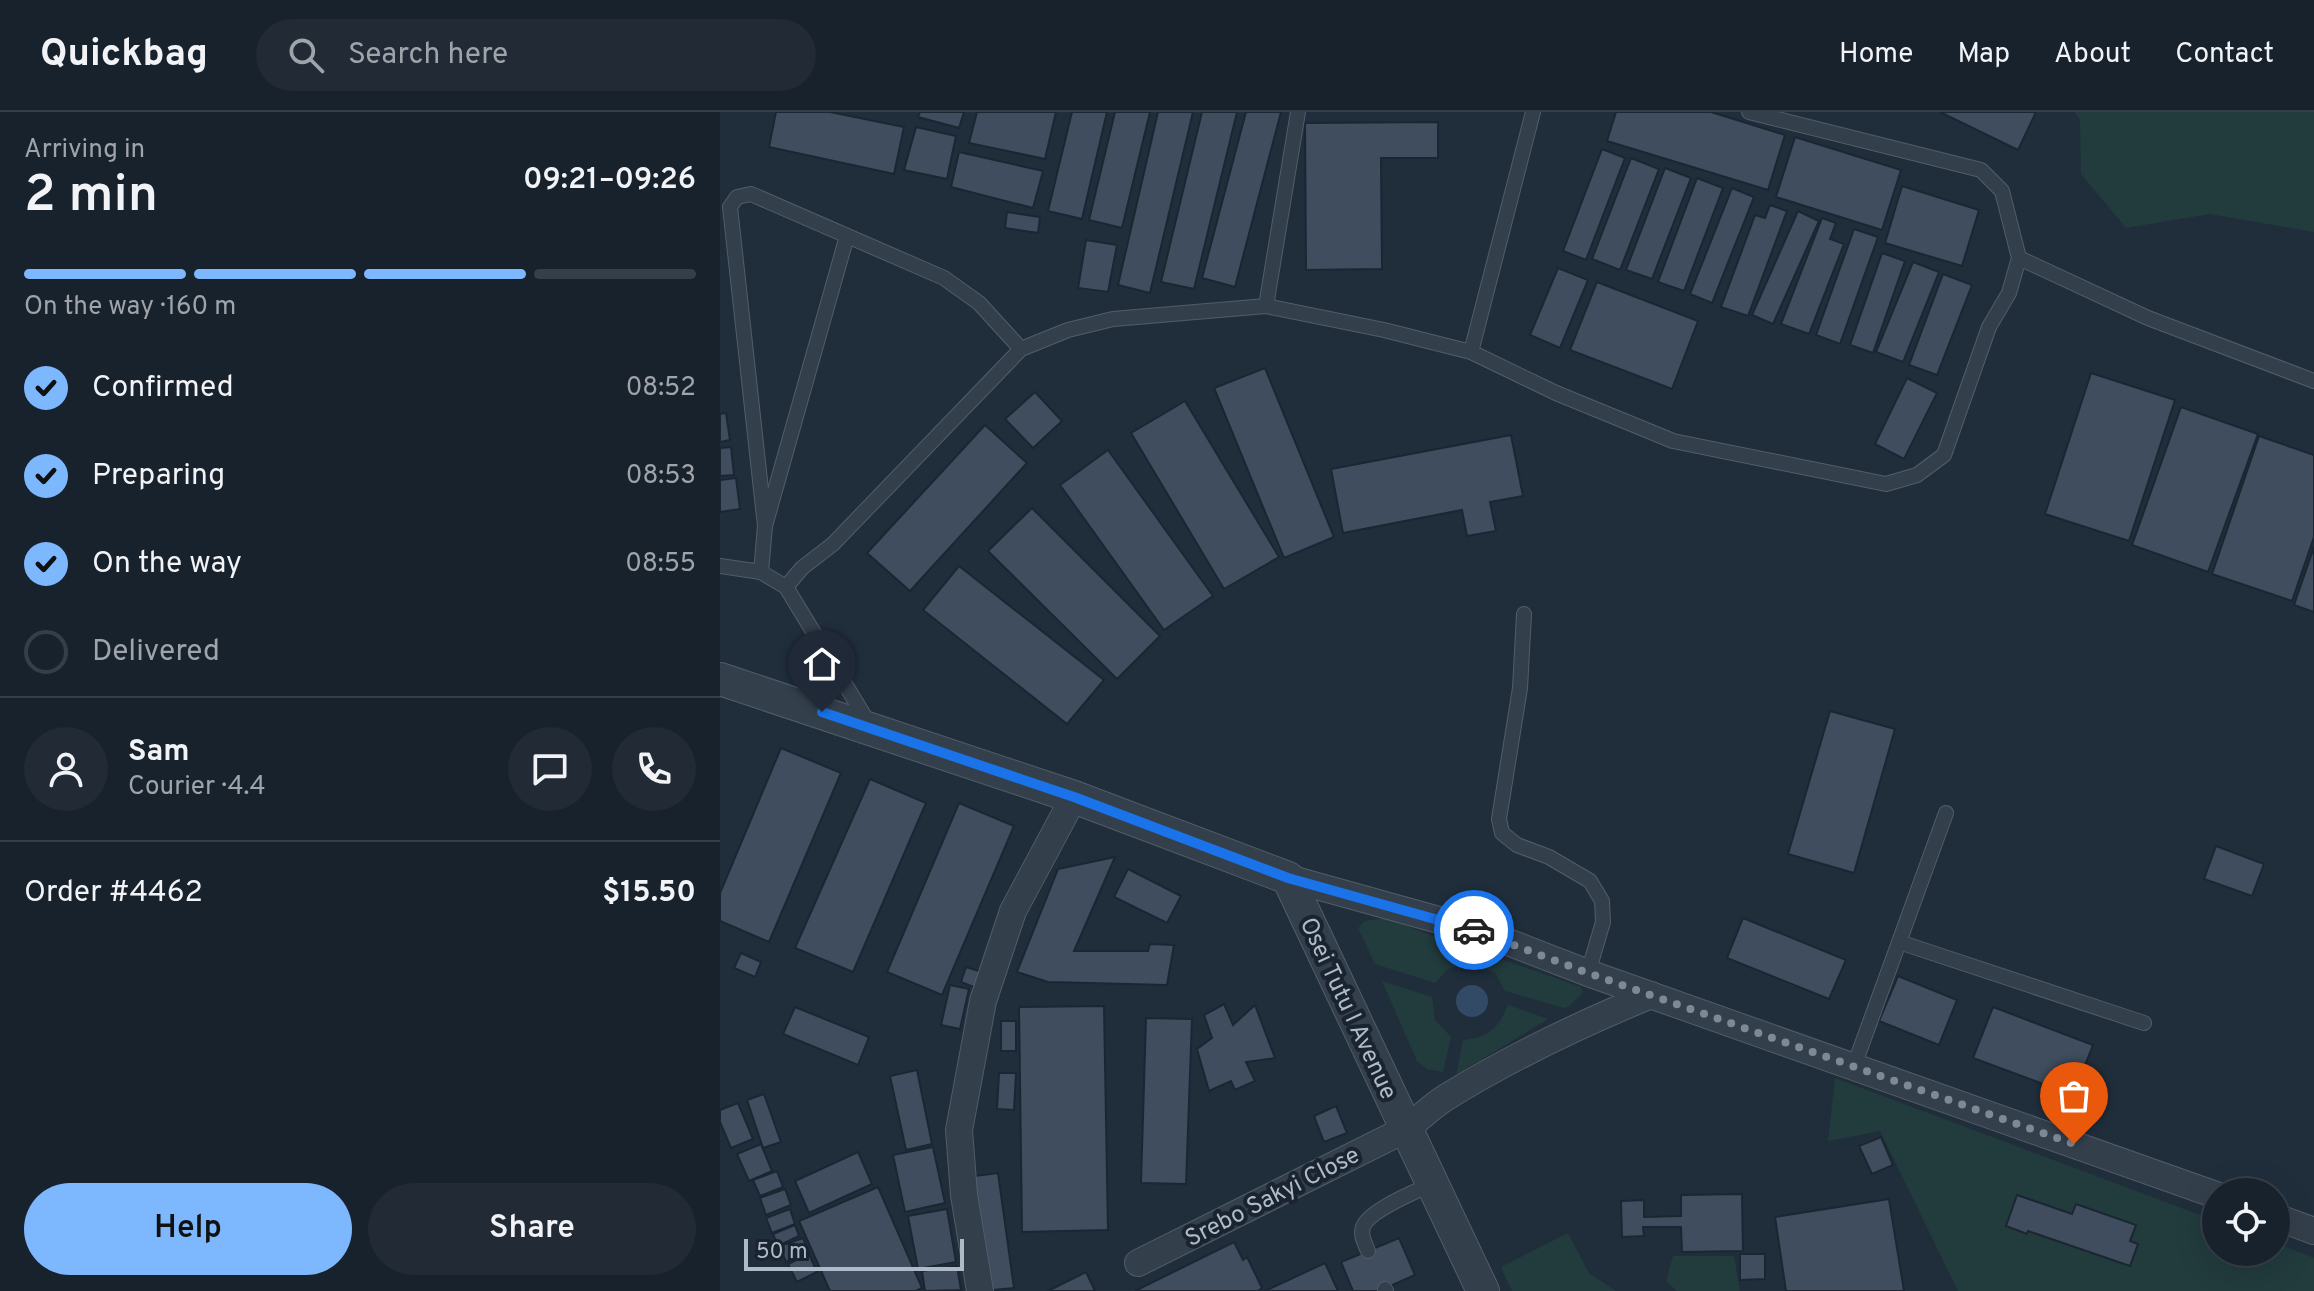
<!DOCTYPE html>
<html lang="en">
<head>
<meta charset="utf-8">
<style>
  :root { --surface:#18222d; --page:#212a35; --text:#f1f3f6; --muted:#9fa4aa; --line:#363f49; --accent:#7db8ff }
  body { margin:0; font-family:Overpass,sans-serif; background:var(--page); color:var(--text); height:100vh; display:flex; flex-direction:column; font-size:30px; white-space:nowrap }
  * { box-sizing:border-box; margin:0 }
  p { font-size:26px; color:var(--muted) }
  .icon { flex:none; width:44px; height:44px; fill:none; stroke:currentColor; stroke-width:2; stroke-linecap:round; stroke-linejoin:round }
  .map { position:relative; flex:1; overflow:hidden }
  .drawer { display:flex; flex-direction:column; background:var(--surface); width:720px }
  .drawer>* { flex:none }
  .fabs { position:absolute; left:1482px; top:1066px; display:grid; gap:16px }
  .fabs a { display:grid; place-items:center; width:88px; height:88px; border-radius:50%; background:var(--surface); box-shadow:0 8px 32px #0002,0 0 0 2px var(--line); font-size:40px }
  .scale { position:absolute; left:24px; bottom:20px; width:220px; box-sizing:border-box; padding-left:8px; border:4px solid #afbac8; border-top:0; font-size:22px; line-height:28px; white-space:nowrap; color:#afbac8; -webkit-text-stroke:6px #192430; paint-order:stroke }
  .pin { position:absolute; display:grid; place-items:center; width:68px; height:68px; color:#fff; margin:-82px -34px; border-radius:50% 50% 50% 0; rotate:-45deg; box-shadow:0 0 8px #0007 }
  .pin .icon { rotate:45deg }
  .courier { position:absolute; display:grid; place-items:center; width:80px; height:80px; margin:-40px; border:6px solid #1a73e8; border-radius:50%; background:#fff; color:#222; box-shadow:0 2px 10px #0007 }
  .overview em { font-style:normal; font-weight:600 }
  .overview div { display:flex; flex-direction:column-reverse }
  .overview { display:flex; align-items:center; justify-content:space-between; height:136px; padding:0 24px }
  h1 { font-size:52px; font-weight:600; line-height:60px }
  .bar { display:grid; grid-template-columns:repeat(4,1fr); gap:12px 8px; align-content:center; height:96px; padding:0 24px }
  .bar i { height:10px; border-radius:6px; background:var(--line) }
  .bar .selected { background:var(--accent) }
  .bar p { grid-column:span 4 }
  .line { display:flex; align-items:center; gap:20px; padding:0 24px; border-top:2px solid var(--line) }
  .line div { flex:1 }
  .round { display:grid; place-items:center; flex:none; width:84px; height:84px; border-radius:42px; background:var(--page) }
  ol { padding:0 24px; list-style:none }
  li { display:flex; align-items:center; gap:24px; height:88px }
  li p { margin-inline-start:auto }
  li .icon { padding:8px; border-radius:50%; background:var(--accent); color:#111; stroke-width:4 }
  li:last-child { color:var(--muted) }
  li i { width:44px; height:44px; border:4px solid var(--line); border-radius:50% }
  .primary-button { display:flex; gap:16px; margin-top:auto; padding:16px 24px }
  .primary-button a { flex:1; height:92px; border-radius:48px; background:var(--accent); color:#111; font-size:32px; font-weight:600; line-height:92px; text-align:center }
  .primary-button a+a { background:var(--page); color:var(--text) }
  header { display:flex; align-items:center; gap:48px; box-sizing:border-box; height:112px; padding:0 40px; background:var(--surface); border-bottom:2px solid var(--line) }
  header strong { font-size:38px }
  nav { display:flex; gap:44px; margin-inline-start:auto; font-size:28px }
  .search { width:560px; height:72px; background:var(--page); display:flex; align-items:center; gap:20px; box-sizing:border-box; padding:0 28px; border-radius:44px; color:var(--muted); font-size:30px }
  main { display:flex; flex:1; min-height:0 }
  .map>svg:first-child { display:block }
  .green { fill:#223b3d }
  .water { fill:#324a65 }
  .building { fill:#3f4d5e; stroke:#1b2632; stroke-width:2 }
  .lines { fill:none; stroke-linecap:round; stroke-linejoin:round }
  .service-casing { stroke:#525d69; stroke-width:16 }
  .minor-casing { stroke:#525d69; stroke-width:28 }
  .tertiary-casing { stroke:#525d69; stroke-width:34 }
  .service { stroke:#343f4c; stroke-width:14 }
  .minor { stroke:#343f4c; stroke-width:26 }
  .tertiary { stroke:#343f4c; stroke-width:32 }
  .done { stroke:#7d8997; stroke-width:8; stroke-dasharray:0 14.4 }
  .route { stroke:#1a73e8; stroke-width:10 }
  .labels { text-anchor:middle; stroke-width:8; stroke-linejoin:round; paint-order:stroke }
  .street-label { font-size:24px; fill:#afbac8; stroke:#192430 }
</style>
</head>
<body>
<header>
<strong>Quickbag</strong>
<div class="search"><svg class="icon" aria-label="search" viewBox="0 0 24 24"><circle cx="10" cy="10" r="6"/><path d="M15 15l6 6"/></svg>Search here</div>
<nav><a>Home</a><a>Map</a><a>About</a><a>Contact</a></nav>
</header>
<main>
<section class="drawer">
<div class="overview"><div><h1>2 min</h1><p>Arriving in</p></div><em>09:21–09:26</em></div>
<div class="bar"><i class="selected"></i><i class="selected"></i><i class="selected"></i><i></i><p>On the way · 160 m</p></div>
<ol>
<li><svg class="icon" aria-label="check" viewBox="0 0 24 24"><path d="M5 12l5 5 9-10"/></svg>Confirmed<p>08:52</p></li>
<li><svg class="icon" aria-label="check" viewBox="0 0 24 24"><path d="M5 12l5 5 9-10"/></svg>Preparing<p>08:53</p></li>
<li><svg class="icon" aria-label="check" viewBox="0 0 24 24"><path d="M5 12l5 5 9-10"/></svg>On the way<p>08:55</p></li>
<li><i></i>Delivered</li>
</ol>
<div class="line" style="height:144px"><a class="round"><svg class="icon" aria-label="person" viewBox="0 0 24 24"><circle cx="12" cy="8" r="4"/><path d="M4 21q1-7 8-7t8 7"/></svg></a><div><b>Sam</b><p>Courier · 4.4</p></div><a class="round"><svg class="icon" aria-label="chat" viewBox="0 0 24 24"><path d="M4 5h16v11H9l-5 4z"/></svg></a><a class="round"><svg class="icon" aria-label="phone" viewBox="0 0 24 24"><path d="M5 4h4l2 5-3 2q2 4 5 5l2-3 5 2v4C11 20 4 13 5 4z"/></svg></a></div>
<div class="line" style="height:104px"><div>Order #4462</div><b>$15.50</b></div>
<div class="primary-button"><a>Help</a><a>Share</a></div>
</section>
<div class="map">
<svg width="1594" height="1179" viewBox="0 0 1594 1179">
  <rect width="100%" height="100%" fill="#202e3c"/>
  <!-- green -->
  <g class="green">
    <polygon points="1355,0 1594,0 1594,120 1490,102 1406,116 1361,62 1360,8"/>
    <polygon points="667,806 743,836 747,842 743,852 728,857 715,871 655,852 638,816 645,809"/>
    <polygon points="767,842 861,875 863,881 848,895 844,896 785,879 776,862 762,854"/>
    <polygon points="662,869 712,885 715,908 731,925 723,960 707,957 697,949"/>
    <path d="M788 893 828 907 736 963 743 928C769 926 779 915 788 893Z"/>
    <polygon points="1115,966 1496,1109 1496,1140 1556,1140 1556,1131 1594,1146 1594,1179 1238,1179 1160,1019 1108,1029"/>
    <polygon points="848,1121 869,1161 896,1179 792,1179 781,1155"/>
    <polygon points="953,1144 1014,1144 1020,1179 957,1179 946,1169"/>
  </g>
  <!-- water -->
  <circle class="water" cx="752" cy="889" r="16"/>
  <!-- building -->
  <g class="building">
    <polygon points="56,0 110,0 184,15 174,62 49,35"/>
    <polygon points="200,0 244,0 239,16 198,5"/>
    <polygon points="257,0 336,0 325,47 249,31"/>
    <polygon points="352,0 387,0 362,107 328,99"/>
    <polygon points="395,0 430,0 402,116 369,108"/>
    <polygon points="438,0 473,0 430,181 398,173"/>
    <polygon points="482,0 517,0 474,177 441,170"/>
    <polygon points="526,0 561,0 515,175 482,166"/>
    <polygon points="896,0 991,0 1065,23 1048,78 887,29"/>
    <polygon points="1220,0 1316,0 1298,38"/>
    <polygon points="718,10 718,46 661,46 662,157 586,158 585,11"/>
    <polygon points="196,15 236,24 227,67 184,58"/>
    <polygon points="1075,25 1181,58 1162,118 1056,85"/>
    <polygon points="882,37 905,46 866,148 843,139"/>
    <polygon points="239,40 323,59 313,96 231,75"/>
    <polygon points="911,46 939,57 900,158 872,147"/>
    <polygon points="945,56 971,66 932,167 906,158"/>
    <polygon points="977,66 1003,76 964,179 938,170"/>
    <polygon points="1182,74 1259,98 1242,154 1165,131"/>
    <polygon points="1012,76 1034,85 992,191 970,182"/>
    <polygon points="1050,93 1067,99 1028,204 1001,195 1035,103 1045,106"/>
    <polygon points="1078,99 1099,109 1053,212 1032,203"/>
    <polygon points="287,100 320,105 318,121 285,116"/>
    <polygon points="1102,106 1116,111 1110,127 1124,132 1089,222 1061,212"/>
    <polygon points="1134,117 1158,125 1120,232 1096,223"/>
    <polygon points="366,128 397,133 388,180 358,176"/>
    <polygon points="1162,141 1185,149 1153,241 1130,233"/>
    <polygon points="1193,150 1219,160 1183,250 1156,240"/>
    <polygon points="838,156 868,168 840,236 810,223"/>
    <polygon points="1223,162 1252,173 1217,263 1189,253"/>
    <polygon points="877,170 978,209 952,277 850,238"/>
    <polygon points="545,256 614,425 564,446 494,276"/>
    <polygon points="1371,261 1455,288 1409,429 1325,402"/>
    <polygon points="1187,266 1217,281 1184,347 1155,332"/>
    <polygon points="315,280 342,309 313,336 285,307"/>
    <polygon points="465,289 559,445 504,477 411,321"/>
    <polygon points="1461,295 1538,322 1488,460 1412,433"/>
    <polygon points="6,301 10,328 0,330 0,302"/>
    <polygon points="265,313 307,351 190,479 147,441"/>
    <polygon points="791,323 803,384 770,390 776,419 747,424 742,398 623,421 611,357"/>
    <polygon points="1539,324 1594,343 1594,425 1572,489 1492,462"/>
    <polygon points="11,335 14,363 0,364 0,336"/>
    <polygon points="388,338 493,484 444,518 340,373"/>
    <polygon points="16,366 20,397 0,400 0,368"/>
    <polygon points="312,396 440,524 397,567 268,439"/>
    <polygon points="1594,435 1594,500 1574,493"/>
    <polygon points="239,454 384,568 347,612 203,498"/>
    <polygon points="1110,599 1175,617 1134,761 1068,742"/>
    <polygon points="61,636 121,661 49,830 0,809 0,781"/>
    <polygon points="150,667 206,691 133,860 75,836"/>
    <polygon points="239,691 294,714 222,883 167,860"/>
    <polygon points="1496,734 1544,752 1532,784 1484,767"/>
    <polygon points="395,745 354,839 428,839 430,832 454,833 447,873 328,870 297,860 338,757"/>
    <polygon points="408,757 461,784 447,811 394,785"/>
    <polygon points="1023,806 1126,848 1109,887 1007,846"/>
    <polygon points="21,841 41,850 35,865 14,856"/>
    <polygon points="246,855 262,860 256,876 241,870"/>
    <polygon points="1178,864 1237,888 1219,933 1159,909"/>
    <polygon points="230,873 249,877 240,917 221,913"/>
    <polygon points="504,892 513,913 535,893 555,946 526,950 535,969 515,978 511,969 489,979 477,937 492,926 484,903"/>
    <polygon points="384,894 388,1118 302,1120 299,895"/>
    <polygon points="75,895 149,925 138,953 63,922"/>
    <polygon points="1273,895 1373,933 1353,983 1253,946"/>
    <polygon points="426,906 472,907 466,1072 421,1071"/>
    <rect x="281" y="909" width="15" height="30"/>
    <polygon points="197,958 212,1032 186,1038 170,964"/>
    <polygon points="279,961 296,961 294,998 277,997"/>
    <polygon points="44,982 61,1030 43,1036 27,988"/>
    <polygon points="18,991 33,1027 11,1036 0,1010 0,998"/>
    <polygon points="616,994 627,1021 604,1030 594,1004"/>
    <polygon points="1161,1025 1173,1053 1152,1062 1139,1034"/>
    <polygon points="41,1032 52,1059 29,1069 17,1042"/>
    <polygon points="213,1035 225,1091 185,1100 173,1043"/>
    <polygon points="138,1040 152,1072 89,1101 75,1069"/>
    <polygon points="57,1059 63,1075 40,1084 33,1068"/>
    <polygon points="278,1061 294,1176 262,1179 247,1065"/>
    <polygon points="158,1075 202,1176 196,1179 110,1179 79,1109"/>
    <polygon points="65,1077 71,1093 46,1103 40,1086"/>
    <polygon points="1022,1082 1023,1139 962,1140 961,1115 923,1115 924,1124 902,1125 901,1089 924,1088 924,1105 961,1104 961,1083"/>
    <polygon points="1297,1083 1352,1102 1356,1092 1416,1113 1410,1129 1418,1132 1410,1154 1308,1119 1307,1122 1286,1114"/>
    <polygon points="1169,1087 1184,1179 1066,1179 1055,1105"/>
    <polygon points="70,1097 75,1112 52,1121 46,1106"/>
    <polygon points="227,1097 236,1150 198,1157 188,1104"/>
    <polygon points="75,1113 79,1124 58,1134 53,1122"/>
    <polygon points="83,1126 89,1141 66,1150 60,1134"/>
    <polygon points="679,1126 695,1163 659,1179 633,1179 621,1150"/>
    <polygon points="514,1130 523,1148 527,1145 542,1176 538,1179 415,1179"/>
    <polygon points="89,1142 97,1160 77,1170 68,1152"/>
    <polygon points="1020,1142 1045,1142 1045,1167 1020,1168"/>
    <polygon points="605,1151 618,1179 545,1179"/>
    <polygon points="237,1154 241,1178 205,1179 202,1159"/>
    <polygon points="366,1160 375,1179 328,1179"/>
  </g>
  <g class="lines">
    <defs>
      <g id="service">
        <polyline points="1299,146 1428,206 1594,269"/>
        <polyline points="546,194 578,0"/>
        <polyline points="751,240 813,0"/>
        <polyline points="45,414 10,95 17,85 31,82 224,166 259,191 301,237"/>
        <polyline points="0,454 41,460 66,475 148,610"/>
        <polyline points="41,460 45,414 127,124"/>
        <polyline points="66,475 82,456 113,432 301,237 348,218 393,207 546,194 664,218 751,240 836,281 953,329 1166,372 1197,363 1224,343 1269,215 1289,181 1299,146 1282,79 1261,58 1029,0"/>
        <polyline points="804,502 800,576 779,707 782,721 797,733 829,745 870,769 882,789 883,810 868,861"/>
        <polyline points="1179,830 1424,911"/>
        <polyline points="1134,954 1226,701"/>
        <path d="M648 1139C645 1131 640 1124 643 1115 649 1098 695 1080 712 1072"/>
        <polyline points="665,1177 666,1179"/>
      </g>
      <g id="minor">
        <polyline points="568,766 762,820 868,861 1496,1083"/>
        <polyline points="1556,1105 1594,1119"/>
        <path d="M418 1151 686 1017C699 1007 711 995 725 986 789 946 861 912 931 883"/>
        <polyline points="260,1179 244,1083 239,1018 263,889 293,799 354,685"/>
      </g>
      <polyline id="tertiary" points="0,567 354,685 568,766 763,1179"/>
    </defs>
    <!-- service casing -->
    <use href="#service" class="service-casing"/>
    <!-- minor casing -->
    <use href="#minor" class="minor-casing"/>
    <!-- tertiary casing -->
    <use href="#tertiary" class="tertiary-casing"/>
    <!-- service -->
    <use href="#service" class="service"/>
    <!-- minor -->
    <use href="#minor" class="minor"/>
    <!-- tertiary -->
    <use href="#tertiary" class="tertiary"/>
  </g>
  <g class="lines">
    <!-- done -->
    <polyline class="done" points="754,818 868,861 1354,1032"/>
    <!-- route -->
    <polyline class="route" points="102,600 354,685 568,766 754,818"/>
  </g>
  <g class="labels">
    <!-- street labels -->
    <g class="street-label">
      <text transform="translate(629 896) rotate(65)" y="8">Osei Tutu I Avenue</text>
      <text transform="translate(552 1084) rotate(-27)" y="8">Srebo Sakyi Close</text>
    </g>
  </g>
</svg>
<div class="fabs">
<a><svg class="icon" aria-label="locate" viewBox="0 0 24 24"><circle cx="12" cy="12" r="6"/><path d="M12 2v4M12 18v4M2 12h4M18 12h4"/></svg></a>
</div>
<div class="scale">50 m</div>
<div class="pin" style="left:1354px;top:1032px;background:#ea580c"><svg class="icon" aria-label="bag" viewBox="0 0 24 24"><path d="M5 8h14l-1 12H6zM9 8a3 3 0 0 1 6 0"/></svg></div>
<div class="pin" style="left:102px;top:600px;background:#1f2937"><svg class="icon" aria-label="home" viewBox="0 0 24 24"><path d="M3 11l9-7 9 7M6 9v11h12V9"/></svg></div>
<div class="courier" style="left:754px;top:818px"><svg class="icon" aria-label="car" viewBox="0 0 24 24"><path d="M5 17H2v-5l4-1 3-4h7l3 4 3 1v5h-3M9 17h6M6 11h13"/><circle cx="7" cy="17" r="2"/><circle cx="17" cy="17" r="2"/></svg></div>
</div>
</main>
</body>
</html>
